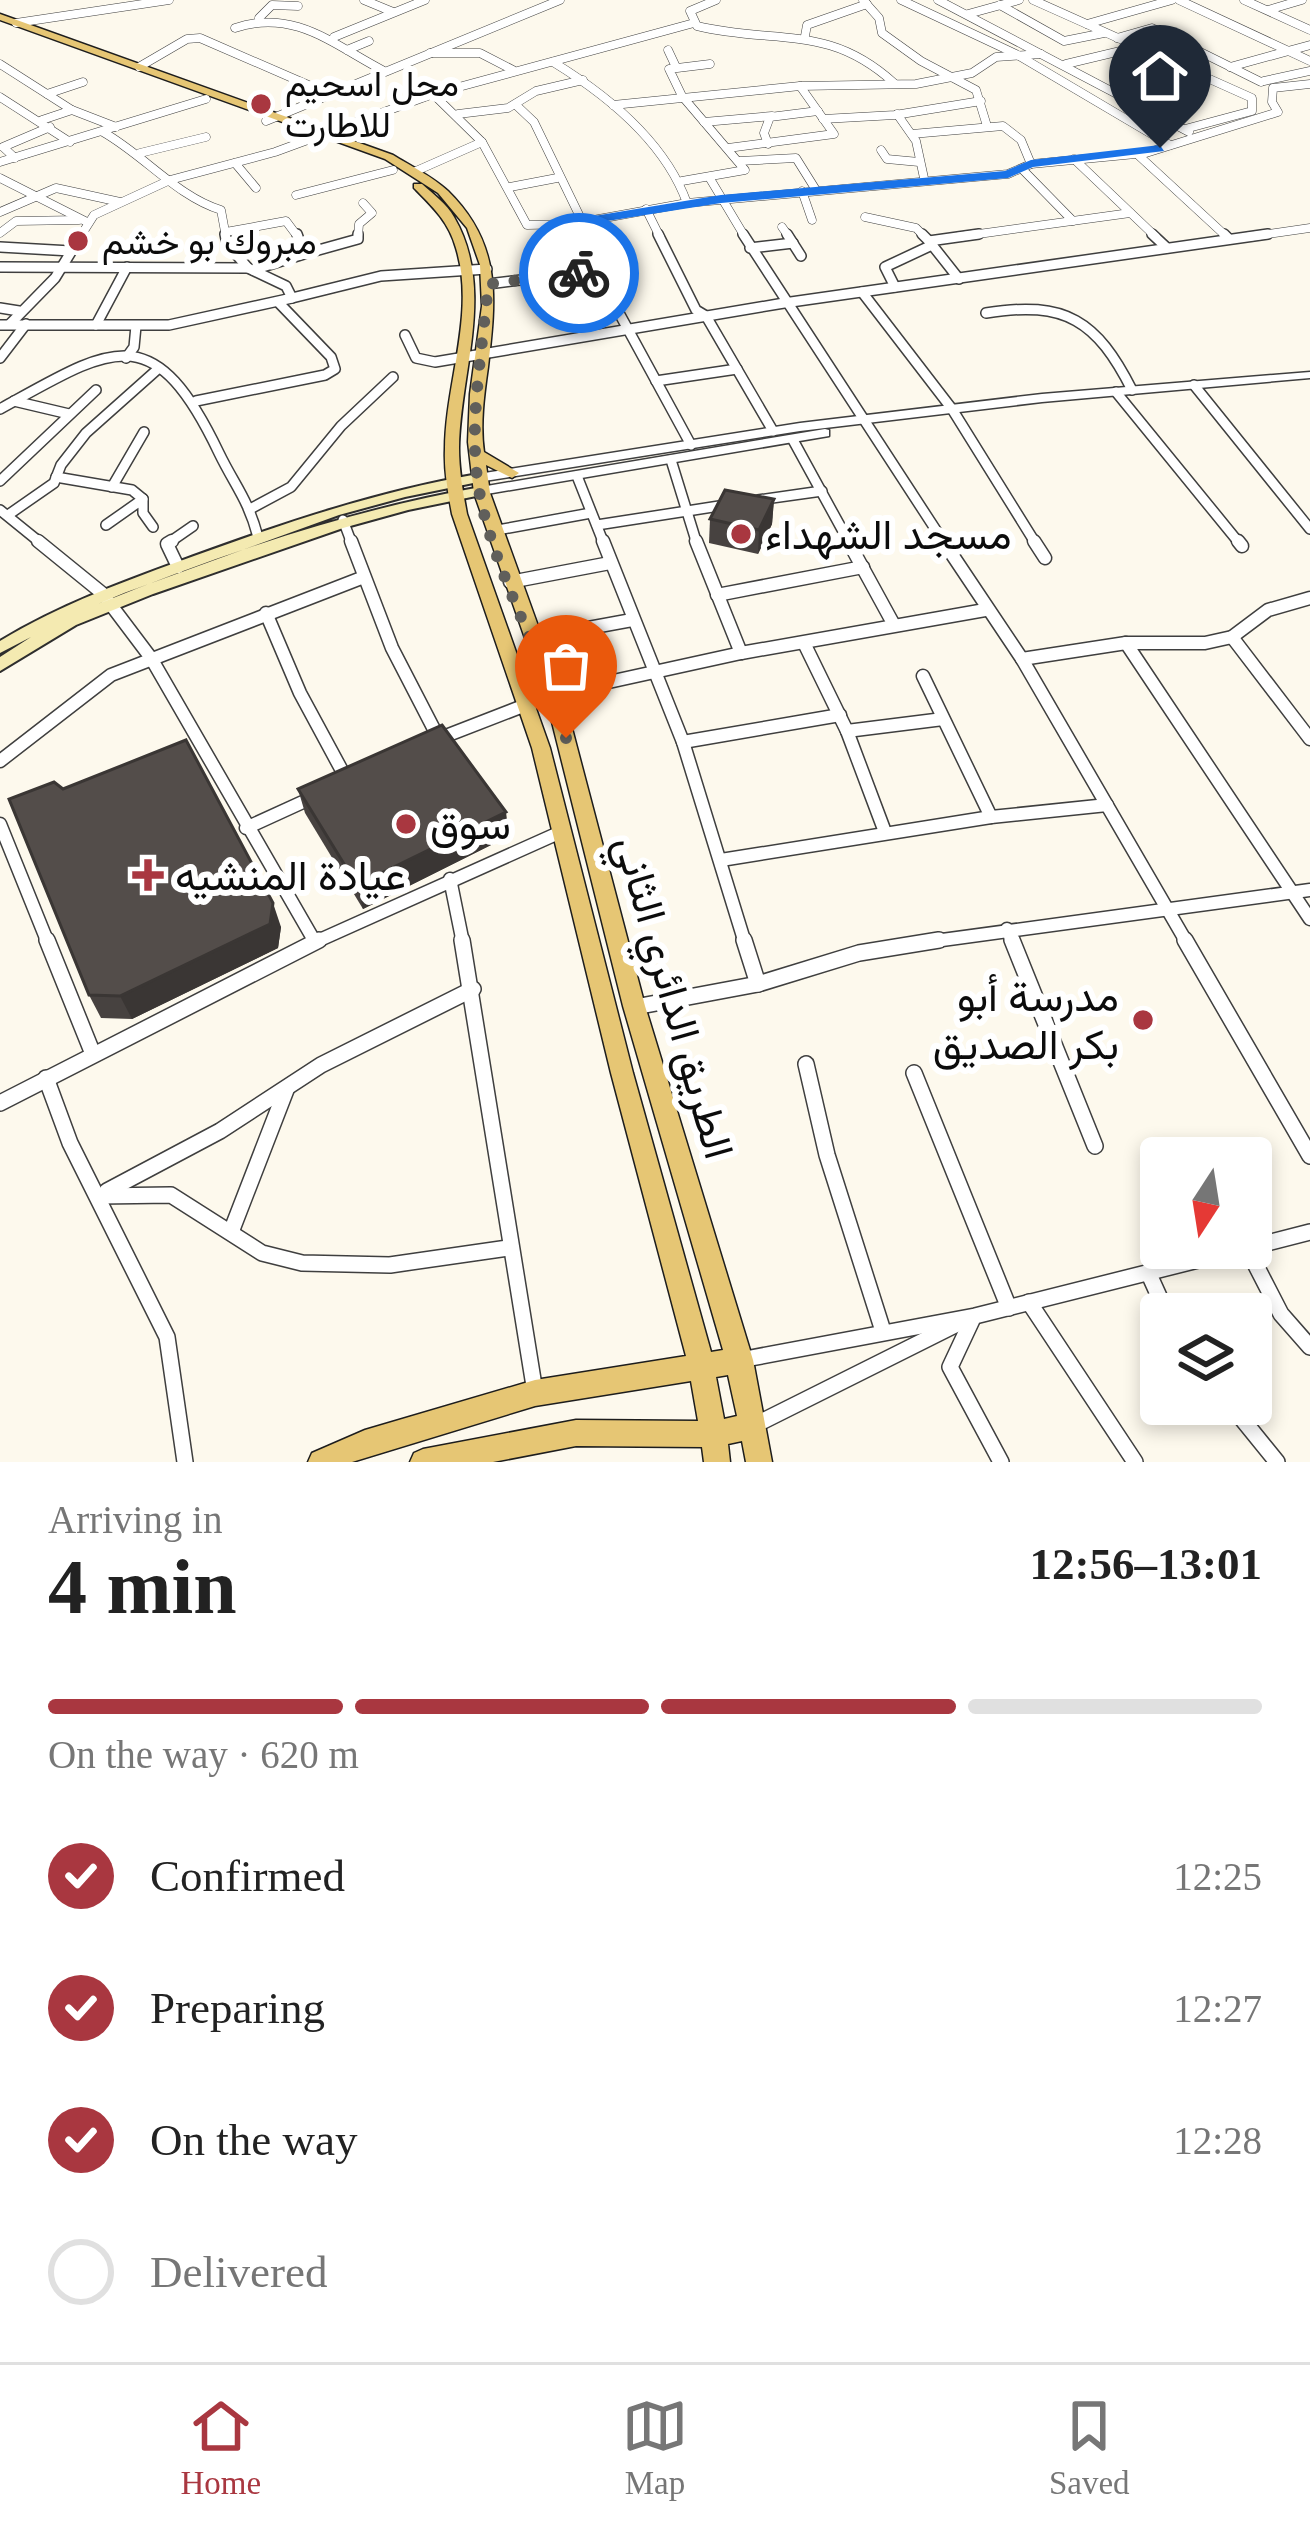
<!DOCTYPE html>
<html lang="en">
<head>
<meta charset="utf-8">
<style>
  :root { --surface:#fff; --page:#f6f6f6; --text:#222; --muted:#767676; --line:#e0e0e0; --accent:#a93740 }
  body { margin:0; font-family:"Times New Roman",Vazirmatn,serif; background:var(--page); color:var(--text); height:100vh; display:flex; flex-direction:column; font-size:45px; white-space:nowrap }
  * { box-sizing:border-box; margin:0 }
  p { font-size:39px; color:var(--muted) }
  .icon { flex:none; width:66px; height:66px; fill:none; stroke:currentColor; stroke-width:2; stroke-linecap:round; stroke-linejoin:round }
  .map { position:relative; height:1462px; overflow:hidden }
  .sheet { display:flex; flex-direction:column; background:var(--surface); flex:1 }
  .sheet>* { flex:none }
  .needle { width:78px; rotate:192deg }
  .tools { position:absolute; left:1140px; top:1137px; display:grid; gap:24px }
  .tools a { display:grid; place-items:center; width:132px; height:132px; border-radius:12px; background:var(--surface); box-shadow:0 6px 18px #0003; font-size:60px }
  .pin { position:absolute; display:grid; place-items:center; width:102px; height:102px; color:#fff; margin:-123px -51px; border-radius:50% 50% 50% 0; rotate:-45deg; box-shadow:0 0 12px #0007 }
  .pin .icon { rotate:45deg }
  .courier { position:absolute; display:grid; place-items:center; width:120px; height:120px; margin:-60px; border:9px solid #1a73e8; border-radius:50%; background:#fff; color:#222; box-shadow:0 3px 15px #0007 }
  .overview em { font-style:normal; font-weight:800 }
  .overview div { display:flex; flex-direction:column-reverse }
  .overview { display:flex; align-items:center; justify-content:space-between; height:204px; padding:0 48px }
  h1 { font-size:78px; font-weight:800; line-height:90px }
  .bar { display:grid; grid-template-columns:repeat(4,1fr); gap:18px 12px; align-content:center; height:144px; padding:0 48px }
  .bar i { height:15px; border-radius:9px; background:var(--line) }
  .bar .current { background:var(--accent) }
  .bar p { grid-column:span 4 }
  ol { padding:0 48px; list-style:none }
  li { display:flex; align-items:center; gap:36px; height:132px }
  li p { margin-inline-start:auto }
  li .icon { padding:12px; border-radius:50%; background:var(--accent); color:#fff; stroke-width:4 }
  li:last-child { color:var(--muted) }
  li i { width:66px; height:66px; border:6px solid var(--line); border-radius:50% }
  .tabs { display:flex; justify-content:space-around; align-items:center; height:168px; border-top:3px solid var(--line); background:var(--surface); font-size:33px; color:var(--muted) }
  .tabs a { display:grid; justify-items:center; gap:6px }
  .tabs .current { color:var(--accent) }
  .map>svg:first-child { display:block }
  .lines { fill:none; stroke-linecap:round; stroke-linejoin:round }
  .minor-far3-casing { stroke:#3f3f3f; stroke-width:9 }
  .minor-far2-casing { stroke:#3f3f3f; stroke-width:12 }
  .minor-far1-casing { stroke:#3f3f3f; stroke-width:15 }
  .minor-casing { stroke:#3f3f3f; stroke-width:18 }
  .tertiary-casing { stroke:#3f3f3f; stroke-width:3 }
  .secondary-casing { stroke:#2e2e2e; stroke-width:4 }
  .primary-casing { stroke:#1d1d1d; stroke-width:3 }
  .minor-far3 { stroke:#fff; stroke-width:8 }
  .minor-far2 { stroke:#fff; stroke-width:9 }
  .minor-far1 { stroke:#fff; stroke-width:12 }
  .minor { stroke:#fff; stroke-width:15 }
  .tertiary { fill:#fff; fill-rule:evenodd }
  .secondary { fill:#f4eab1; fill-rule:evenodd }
  .primary { fill:#e6c674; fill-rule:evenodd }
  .wall { fill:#474240 }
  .shaded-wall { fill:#3a3634 }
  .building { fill:#534d4a; stroke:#3a3634; stroke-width:3 }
  .route { fill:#1a73e8 }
  .done { stroke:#605f5b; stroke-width:12; stroke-dasharray:0 21.6 }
  .poi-dot { fill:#a93740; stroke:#fff; stroke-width:4.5 }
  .labels { text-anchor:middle; stroke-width:12; stroke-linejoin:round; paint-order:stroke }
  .far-poi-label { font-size:36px; fill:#0c0c0c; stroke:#fff; text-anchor:start }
  .poi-label { font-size:42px; fill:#0c0c0c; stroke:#fff; text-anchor:start }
  .street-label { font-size:42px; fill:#0c0c0c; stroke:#fff }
</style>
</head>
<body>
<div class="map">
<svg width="1310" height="1462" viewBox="0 0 1310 1462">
  <rect width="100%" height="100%" fill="#fdf9ed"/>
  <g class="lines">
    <defs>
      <g id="minor-far3">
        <polyline points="364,0 393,12"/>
        <path d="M716 0 690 11 697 26C776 45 828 23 894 83"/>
        <polyline points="863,0 879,18 882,33 921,61 976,90 987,126"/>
        <polyline points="901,0 1016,54 1170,145"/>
        <polyline points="938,0 1189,132"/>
        <polyline points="1033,0 1252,98 1252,111 1185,129"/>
        <polyline points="1179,0 1310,61"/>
        <polyline points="1244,0 1310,30"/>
        <polyline points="1000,5 1064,41 1104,33"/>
        <polyline points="1268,10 1302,0"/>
        <polyline points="968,14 1019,0"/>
        <polyline points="259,18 272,5 298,6"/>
        <polyline points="16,23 169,0"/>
        <polyline points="1087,24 1172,0"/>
        <path d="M235 28C294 8 334 45 384 71"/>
        <polyline points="805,36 807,25 867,4"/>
        <polyline points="334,37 425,0"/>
        <polyline points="1117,38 1152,28 1261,82"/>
        <polyline points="347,50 369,41"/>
        <polyline points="668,50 676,67"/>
        <polyline points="430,53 480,53 513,70"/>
        <path d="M553 62C607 95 665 142 687 203"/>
        <polyline points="0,64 72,110 42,120"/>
        <polyline points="1066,64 1133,48"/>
        <polyline points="139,67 187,39 200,38 329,94"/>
        <polyline points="1230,67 1310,45"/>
        <polyline points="1264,81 1310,71"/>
        <polyline points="47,94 83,82"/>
        <polyline points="433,94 482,142 527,225 571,224"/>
        <polyline points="0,97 70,142"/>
        <polyline points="516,105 534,122 582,221"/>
        <polyline points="613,105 800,86 916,84 972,73 996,57 1041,54"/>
        <polyline points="72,110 116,127"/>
        <polyline points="458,114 508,108 536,91 583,80"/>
        <polyline points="897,114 916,141 924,178"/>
        <polyline points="823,119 895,115 981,101"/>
        <polyline points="266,121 560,0"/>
        <polyline points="704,122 772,116"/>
        <path d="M103 132C145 156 178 197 221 210L226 237"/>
        <polyline points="912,134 1003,126 1021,140 1031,164"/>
        <polyline points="768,144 764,133 770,117 818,111"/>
        <polyline points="728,148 834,134 800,86"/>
        <polyline points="881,150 887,159 919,162"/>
        <polyline points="140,153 206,137"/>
        <polyline points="1137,154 1227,237"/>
        <polyline points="15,158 3,147 50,127"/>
        <polyline points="1074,159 1156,237"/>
        <polyline points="739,161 796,158 816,190"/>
        <polyline points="0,162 206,99"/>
        <polyline points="235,163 256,188"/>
        <polyline points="1023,170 1073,221"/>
        <polyline points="416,171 482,142"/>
        <polyline points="709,177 745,237"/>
        <polyline points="0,178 87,222"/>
        <polyline points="682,181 745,170 682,96 669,69 710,64"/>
        <polyline points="510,187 557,178"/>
        <polyline points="802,191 812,220"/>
        <polyline points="296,195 393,170"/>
        <polyline points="646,209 660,237"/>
        <polyline points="0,212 56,188 120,202"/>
        <polyline points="865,217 916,228 925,237"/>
        <polyline points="782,227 789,237"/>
        <polyline points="226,232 286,221 298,237"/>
        <polyline points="0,233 16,221 79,220"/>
        <polyline points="80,237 94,215 170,180 275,152 433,94 694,23"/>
        <polyline points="358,237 359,224 372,213 363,203"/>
        <polyline points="578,237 571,224 687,203 1008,174 1031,164 1146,153 1278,112 1272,102 1273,88 1310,84"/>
        <polyline points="957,237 1130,213"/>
        <polyline points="1247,237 1310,228"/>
      </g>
      <g id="minor-far2">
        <polyline points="225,234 227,244 248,268"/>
        <polyline points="576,234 691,445"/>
        <polyline points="658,234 696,310 706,316 773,431"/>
        <polyline points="743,234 945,544"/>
        <polyline points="787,234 801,256"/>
        <polyline points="922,234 929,241"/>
        <polyline points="1152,234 1167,248"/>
        <polyline points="1224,234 1229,239"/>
        <polyline points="0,247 71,251"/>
        <polyline points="750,248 793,243"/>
        <polyline points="304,254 358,239 358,234"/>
        <polyline points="0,267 248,268 286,286 292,298 381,276 487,269"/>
        <polyline points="253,270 304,254 297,234"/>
        <polyline points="959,279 929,241 979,234"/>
        <polyline points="488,284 595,271"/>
        <polyline points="895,287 885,267 932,245"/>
        <polyline points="862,292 952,409 1036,544"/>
        <polyline points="0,308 19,311"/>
        <path d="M986 313C1066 300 1097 321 1132 390"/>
        <polyline points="10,324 55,278 82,234"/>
        <polyline points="0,325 169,325 292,298"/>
        <polyline points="96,325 127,267"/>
        <polyline points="405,335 416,358 435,362 784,303 1268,234"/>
        <polyline points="0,358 26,324"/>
        <polyline points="126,358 134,347 136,326"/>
        <polyline points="656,381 737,369"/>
        <polyline points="1194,385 1310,529"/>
        <polyline points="1116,392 1240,544"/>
        <polyline points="14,401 69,414"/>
        <polyline points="196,401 325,375 335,369 331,357 279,303"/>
        <path d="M0 409C112 347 153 315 219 453 235 486 248 499 258 537"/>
        <polyline points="793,440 850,544"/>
        <polyline points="671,460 697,544"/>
        <polyline points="577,476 604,544"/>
        <polyline points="56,477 132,490 143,499"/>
        <polyline points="0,481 96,390"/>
        <polyline points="112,487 144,432"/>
        <polyline points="758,500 822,491"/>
        <polyline points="250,509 291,487 341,426 393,377"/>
        <polyline points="0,510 42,544"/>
        <polyline points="8,515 54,483 61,465 86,433 159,368"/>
        <polyline points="343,520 352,544"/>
        <polyline points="106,525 143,499 143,513 153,527"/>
        <polyline points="597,525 732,504"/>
        <polyline points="492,531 591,513"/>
        <polyline points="167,544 193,526"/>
      </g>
      <g id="minor-far1">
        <polyline points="38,541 102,593 151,658 315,942"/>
        <polyline points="172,541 167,544 178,567"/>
        <polyline points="351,541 392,648 439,739"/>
        <polyline points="603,541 683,742 745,943"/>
        <polyline points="696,541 741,653"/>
        <polyline points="848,541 894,625"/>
        <polyline points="943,541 1022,659 1187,943"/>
        <polyline points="1034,541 1045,558"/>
        <polyline points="1238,541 1242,546"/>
        <polyline points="510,582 610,563"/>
        <polyline points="717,595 863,567"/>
        <polyline points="266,613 300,693 347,780"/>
        <polyline points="1232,637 1310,739"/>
        <polyline points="534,638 632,620"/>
        <polyline points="804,643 847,731 885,832"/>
        <polyline points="1126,643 1310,919"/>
        <polyline points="1022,659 1126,643 1205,643 1232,637 1268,610 1310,598"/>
        <polyline points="923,676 991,817"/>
        <polyline points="847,731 943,719"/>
        <polyline points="438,739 554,694 741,653 985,610"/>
        <polyline points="683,742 840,715"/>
        <polyline points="0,761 111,675 364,577"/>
        <polyline points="0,824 48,943"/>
        <polyline points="246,828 316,796"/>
        <polyline points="721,860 991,817 1107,805"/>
        <polyline points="450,879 463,943"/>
        <polyline points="1007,929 1013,943"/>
        <polyline points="313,943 563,831"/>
        <polyline points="920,943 1310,890"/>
      </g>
      <g id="minor">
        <polyline points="47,940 93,1054"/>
        <polyline points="462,940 535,1392"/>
        <polyline points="744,940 758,984"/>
        <polyline points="1012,940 1095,1146"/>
        <polyline points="1185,940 1310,1156"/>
        <polyline points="635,1007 758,984 859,953 939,940"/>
        <polyline points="806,1064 827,1155 883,1331"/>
        <polyline points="914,1073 1009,1308"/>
        <polyline points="46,1078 70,1143 167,1337 185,1462"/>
        <polyline points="0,1103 319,940"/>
        <polyline points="107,1191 220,1131 321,1065 473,989"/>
        <polyline points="99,1196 171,1195 262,1253 302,1263 390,1265 508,1248"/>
        <polyline points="231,1232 286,1090"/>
        <polyline points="1251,1247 1310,1232"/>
        <polyline points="1247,1248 1281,1314 1310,1347"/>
        <polyline points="1148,1272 1167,1314"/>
        <polyline points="1029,1302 1135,1462"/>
        <polyline points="972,1320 950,1367 1001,1462"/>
        <polyline points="740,1360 975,1316 1246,1248"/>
        <polyline points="1230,1404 1277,1462"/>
        <polyline points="753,1426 963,1321"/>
      </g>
      <g id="tertiary">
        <polygon points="1310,372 1310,378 1042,402 800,431 478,482 472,478 478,474 800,423 1042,394"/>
        <polygon points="825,429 829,430 829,436 481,495 475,491 481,487"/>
      </g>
      <path id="secondary" d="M478 474 485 478 483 481 405 497 339 515 124 593 98 604C221 554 350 510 481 487L488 491 486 494 408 510 343 528 153 594 76 625 0 671V657L31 637 0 653V641C61 604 128 580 194 556 287 522 380 491 478 474Z"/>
      <path id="primary" d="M0 14 393 155C411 166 433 177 448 191 502 244 496 298 488 367 484 395 480 425 484 452L519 473 512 478 486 465 490 493 564 698 645 1006 753 1360 772 1462H746L742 1441 728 1444 730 1462H704L702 1447 576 1446 493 1462H410L414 1453 423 1449 576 1420 698 1421 691 1381 535 1406 352 1462H308L312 1453 365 1430 535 1380 686 1356 611 1073 532 748 452 514C448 492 444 471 445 449 445 384 476 313 456 248 449 222 432 206 414 188V184H422C433 194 447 204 454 217 496 289 460 372 459 448 459 471 463 492 467 514L550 748 633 1073 711 1352 723 1350 623 1006 546 698 474 493 468 442 470 394 482 306 480 265 467 228 438 193 385 159 0 20ZM728 1375 737 1416 724 1419 716 1377Z"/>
    </defs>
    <!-- minor-far3 casing -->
    <use href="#minor-far3" class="minor-far3-casing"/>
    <!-- minor-far2 casing -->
    <use href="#minor-far2" class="minor-far2-casing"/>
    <!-- minor-far1 casing -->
    <use href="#minor-far1" class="minor-far1-casing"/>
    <!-- minor casing -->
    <use href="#minor" class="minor-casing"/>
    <!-- tertiary casing -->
    <use href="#tertiary" class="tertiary-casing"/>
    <!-- secondary casing -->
    <use href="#secondary" class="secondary-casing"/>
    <!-- primary casing -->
    <use href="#primary" class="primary-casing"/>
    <!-- minor-far3 -->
    <use href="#minor-far3" class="minor-far3"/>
    <!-- minor-far2 -->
    <use href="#minor-far2" class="minor-far2"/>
    <!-- minor-far1 -->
    <use href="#minor-far1" class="minor-far1"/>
    <!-- minor -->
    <use href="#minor" class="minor"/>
    <!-- tertiary -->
    <use href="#tertiary" class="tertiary"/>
    <!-- secondary -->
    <use href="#secondary" class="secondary"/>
    <!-- primary -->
    <use href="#primary" class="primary"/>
  </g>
  <!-- wall -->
  <g class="wall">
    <polygon points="774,499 772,524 758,554 709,543 710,519"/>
    <polygon points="63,789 281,927 278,948 132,1019 101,1018 89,995"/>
    <polygon points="298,789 509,836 363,909 305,813"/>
  </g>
  <!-- shaded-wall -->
  <g class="shaded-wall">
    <polygon points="774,499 772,524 758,554 759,530"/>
    <polygon points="506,812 509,836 363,909 357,885"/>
    <polygon points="273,903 281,927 278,948 132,1019 120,996"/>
  </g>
  <!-- building -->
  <g class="building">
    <polygon points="725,490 774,499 759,530 710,519"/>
    <polygon points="442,725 506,812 357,885 298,789"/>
    <polygon points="186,740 273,903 270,924 120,996 89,995 9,799 54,782 63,789"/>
  </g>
  <!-- route -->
  <polygon class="route" points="1160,145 1164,151 1033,167 1008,178 721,203 582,225 602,271 579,277 572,273 587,268 565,224 582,218 721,195 1005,171 1031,160"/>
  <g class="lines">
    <!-- done -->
    <path class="done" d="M566 738C543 650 484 558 476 468 471 408 483 344 488 284L579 273"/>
  </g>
  <!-- markers -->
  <g class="poi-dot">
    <circle cx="261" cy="104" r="12"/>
    <circle cx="78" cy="241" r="12"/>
    <circle cx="741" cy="534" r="12"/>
    <circle cx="406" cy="824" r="12"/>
    <path d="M142 857h12v12h12v12h-12v12h-12v-12h-12v-12h12z"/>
    <circle cx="1143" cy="1020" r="12"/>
  </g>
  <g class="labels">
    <!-- far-poi labels -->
    <g class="far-poi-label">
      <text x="285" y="96">محل اسحيم<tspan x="285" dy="41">للاطارت</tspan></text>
      <text x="102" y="254">مبروك بو خشم</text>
    </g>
    <!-- poi labels -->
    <g class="poi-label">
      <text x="765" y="549">مسجد الشهداء</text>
      <text x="430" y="839">سوق</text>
      <text x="175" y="890">عيادة المنشيه</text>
      <text x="1119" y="1011" text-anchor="end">مدرسة أبو<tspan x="1119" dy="48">بكر الصديق</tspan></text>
    </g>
    <!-- street labels -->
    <g class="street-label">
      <text transform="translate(675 997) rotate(74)" y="15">الطريق الدائري الثاني</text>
    </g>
  </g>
</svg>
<div class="tools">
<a><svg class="needle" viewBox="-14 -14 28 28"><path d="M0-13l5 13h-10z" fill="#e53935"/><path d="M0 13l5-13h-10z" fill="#767676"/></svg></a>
<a><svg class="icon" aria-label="layers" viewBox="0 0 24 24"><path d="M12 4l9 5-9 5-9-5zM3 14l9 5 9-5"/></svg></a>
</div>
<div class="pin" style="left:566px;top:738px;background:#ea580c"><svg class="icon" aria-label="bag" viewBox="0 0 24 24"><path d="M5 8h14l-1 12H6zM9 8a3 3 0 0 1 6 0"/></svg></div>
<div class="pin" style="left:1160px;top:148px;background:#1f2937"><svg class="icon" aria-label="home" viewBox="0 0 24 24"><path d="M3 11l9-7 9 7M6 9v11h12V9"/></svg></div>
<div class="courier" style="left:579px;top:273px"><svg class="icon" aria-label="bike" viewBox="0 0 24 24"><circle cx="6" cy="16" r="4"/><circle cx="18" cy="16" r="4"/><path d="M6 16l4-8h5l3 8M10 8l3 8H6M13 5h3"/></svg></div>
</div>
<section class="sheet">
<div class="overview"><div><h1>4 min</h1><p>Arriving in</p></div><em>12:56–13:01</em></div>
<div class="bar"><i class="current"></i><i class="current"></i><i class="current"></i><i></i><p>On the way · 620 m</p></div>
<ol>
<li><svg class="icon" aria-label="check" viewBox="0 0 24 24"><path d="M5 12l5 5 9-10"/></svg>Confirmed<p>12:25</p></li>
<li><svg class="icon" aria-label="check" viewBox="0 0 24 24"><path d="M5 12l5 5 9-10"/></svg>Preparing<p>12:27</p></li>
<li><svg class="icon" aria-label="check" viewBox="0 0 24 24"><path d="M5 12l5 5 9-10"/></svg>On the way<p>12:28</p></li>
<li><i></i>Delivered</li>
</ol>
</section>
<nav class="tabs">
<a class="current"><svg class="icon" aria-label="home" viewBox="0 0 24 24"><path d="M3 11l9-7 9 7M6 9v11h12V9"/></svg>Home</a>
<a><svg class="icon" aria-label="map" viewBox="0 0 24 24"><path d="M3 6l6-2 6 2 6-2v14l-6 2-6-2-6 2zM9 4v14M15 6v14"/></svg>Map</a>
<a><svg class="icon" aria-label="saved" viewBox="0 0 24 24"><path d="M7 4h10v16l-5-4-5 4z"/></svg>Saved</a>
</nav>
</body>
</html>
